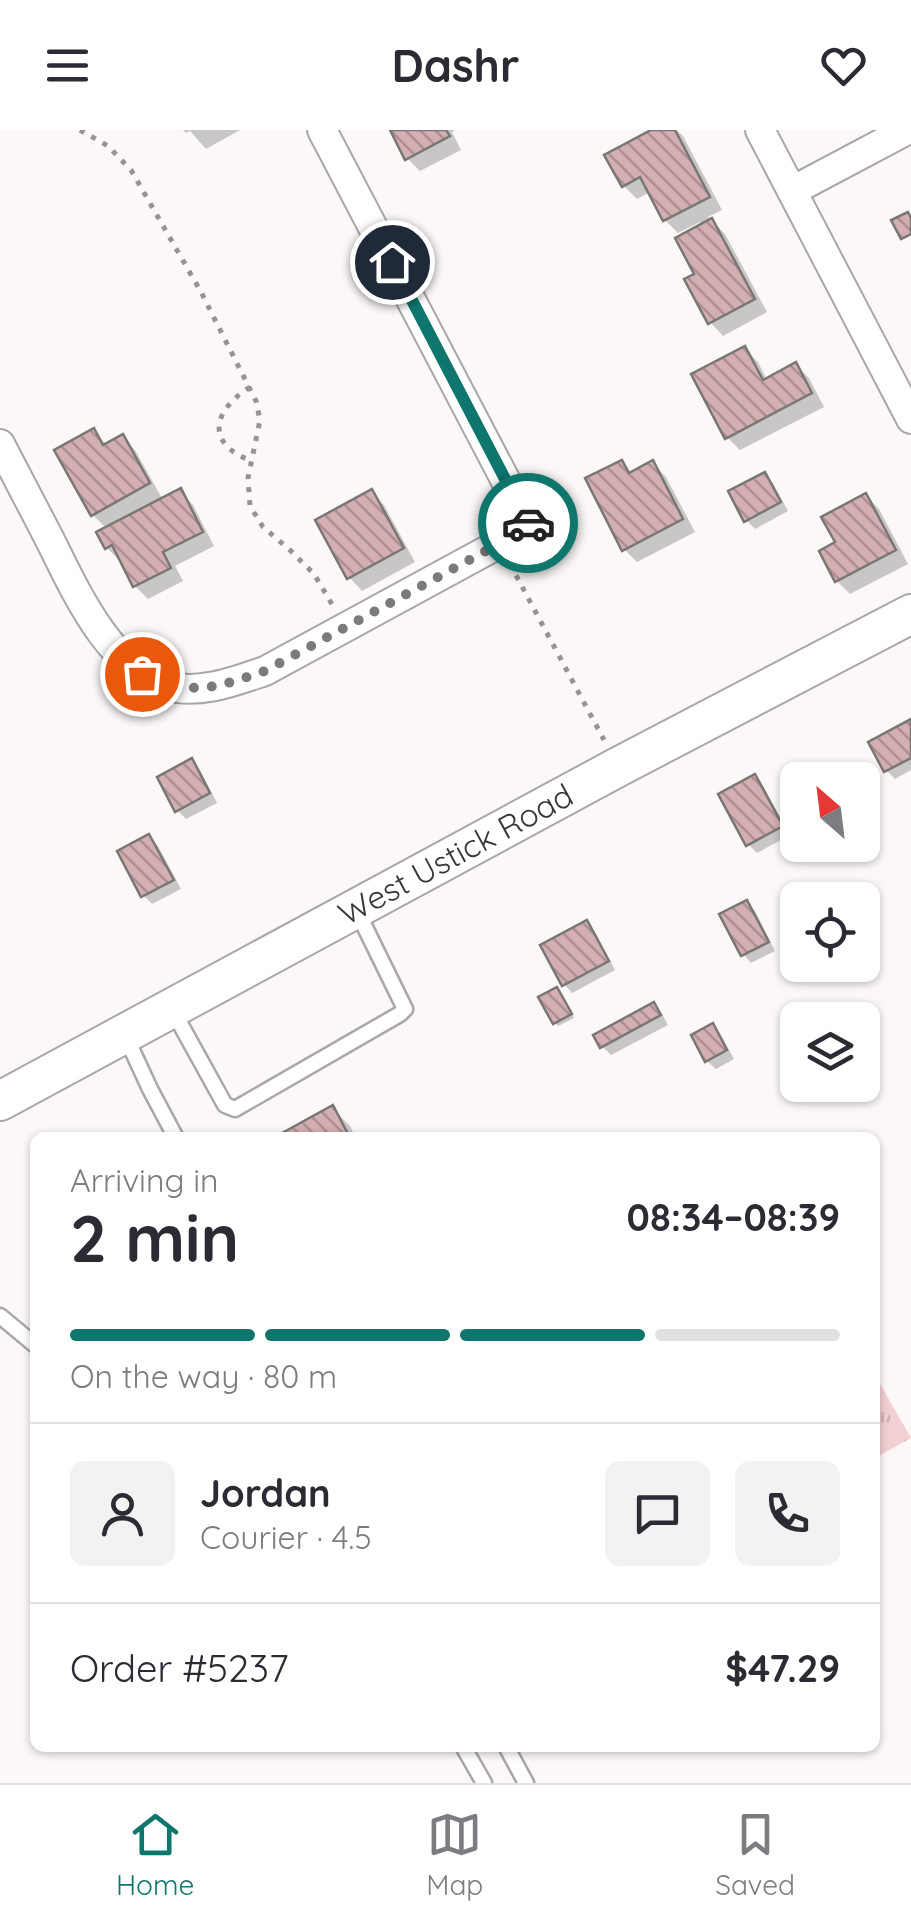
<!DOCTYPE html>
<html lang="en">
<head>
<meta charset="utf-8">
<style>
  :root { --surface:#fff; --page:#f2f2f3; --text:#2b2b33; --muted:#7c7c81; --line:#e1e1e2; --accent:#0f766e }
  body { margin:0; font-family:Quicksand,sans-serif; background:var(--page); color:var(--text); height:100vh; display:flex; flex-direction:column; font-size:38px; white-space:nowrap }
  * { box-sizing:border-box; margin:0 }
  p { font-size:32px; color:var(--muted) }
  .icon { flex:none; width:55px; height:55px; fill:none; stroke:currentColor; stroke-width:2; stroke-linecap:round; stroke-linejoin:round }
  .map { position:relative; flex:1; overflow:hidden }
  .panel { position:absolute; left:30px; top:1002px; width:850px; height:620px; display:flex; flex-direction:column; background:var(--surface); border-radius:15px; box-shadow:0 2px 8px #0004 }
  .panel>* { flex:none }
  .needle { width:65px; rotate:332deg }
  .buttons { position:absolute; left:780px; top:632px; display:grid; gap:20px }
  .buttons a { display:grid; place-items:center; width:100px; height:100px; border-radius:15px; background:var(--surface); box-shadow:0 2px 8px #0004; font-size:50px }
  .pin { position:absolute; display:grid; place-items:center; width:85px; height:85px; color:#fff; margin:-42px; border:5px solid #fff; border-radius:50%; box-shadow:0 2px 10px #0007 }
  .courier { position:absolute; display:grid; place-items:center; width:100px; height:100px; margin:-50px; border:8px solid #0f766e; border-radius:50%; background:#fff; color:#222; box-shadow:0 2px 12px #0007 }
  .summary em { font-style:normal; font-weight:700 }
  .summary div { display:flex; flex-direction:column-reverse }
  .summary { display:flex; align-items:center; justify-content:space-between; height:170px; padding:0 40px }
  h1 { font-size:65px; font-weight:700; line-height:75px }
  .bar { display:grid; grid-template-columns:repeat(4,1fr); gap:15px 10px; align-content:center; height:120px; padding:0 40px }
  .bar i { height:12px; border-radius:8px; background:var(--line) }
  .bar .active { background:var(--accent) }
  .bar p { grid-column:span 4 }
  .line { display:flex; align-items:center; gap:25px; padding:0 40px; border-top:2px solid var(--line) }
  .line div { flex:1 }
  .round { display:grid; place-items:center; flex:none; width:105px; height:105px; border-radius:15px; background:var(--page) }
  header { display:flex; justify-content:space-between; align-items:center; height:130px; padding:0 40px; background:var(--surface); font-size:45px; font-weight:700 }
  .tabs { display:flex; justify-content:space-around; align-items:center; height:140px; border-top:2px solid var(--line); background:var(--surface); font-size:28px; color:var(--muted) }
  .tabs a { display:grid; justify-items:center; gap:5px }
  .tabs .active { color:var(--accent) }
  .map>svg:first-child { display:block }
  .grass { fill:url(#grass-tufts) }
  .shadow { fill:#0003 }
  .building { fill:url(#building-back-hatch); stroke:#797676; stroke-width:2.5 }
  .lines { fill:none; stroke-linecap:round; stroke-linejoin:round }
  .service-casing { stroke:#aba7a7; stroke-width:19 }
  .minor-casing { stroke:#aba7a7; stroke-width:32 }
  .secondary-casing { stroke:#aba7a7; stroke-width:42 }
  .path { stroke:#969393; stroke-width:5; stroke-dasharray:5 8; stroke-linecap:butt }
  .service { stroke:#fff; stroke-width:14 }
  .minor { stroke:#fff; stroke-width:28 }
  .secondary { stroke:#fff; stroke-width:38 }
  .done { stroke:#7d7a7b; stroke-width:10; stroke-dasharray:0 18 }
  .route { stroke:#0f766e; stroke-width:12 }
  .labels { text-anchor:middle; stroke-width:8; stroke-linejoin:round; paint-order:stroke }
  .street-label { font-size:32px; fill:#383637; stroke:#fcf8f8 }
</style>
</head>
<body>
<header><svg class="icon" aria-label="menu" viewBox="0 0 24 24"><path d="M4 6h16M4 12h16M4 18h16"/></svg>Dashr<svg class="icon" aria-label="heart" viewBox="0 0 24 24"><path d="M12 20l-8-8c-3-5 5-10 8-4 3-6 11-1 8 4z"/></svg></header>
<div class="map">
<svg width="911" height="1653" viewBox="0 0 911 1653">
  <defs>
    <pattern id="grass-tufts" width="24" height="20" patternUnits="userSpaceOnUse" patternTransform="scale(2.5)"><rect width="24" height="20" fill="#f3d0d2"/><path d="M3 7l-1-3M5 7V3M7 7l1-3M15 17l-1-3M17 17v-4M19 17l1-3" fill="none" stroke="#d1b3b5"/></pattern>
    <pattern id="building-back-hatch" width="6" height="6" patternUnits="userSpaceOnUse" patternTransform="scale(2.5)"><rect width="6" height="6" fill="#d4afb1"/><path d="M-1 5l2 2M0 0l6 6M5-1l2 2" fill="none" stroke="#ad8f91"/></pattern>
  </defs>
  <rect width="100%" height="100%" fill="#fcf8f8"/>
  <!-- grass -->
  <polygon class="grass" points="875,1245 911,1308 875,1328"/>
  <!-- shadow -->
  <g class="shadow">
    <polygon points="183,0 240,0 206,19 190,1 186,3"/>
    <polygon points="393,0 455,0 452,2 461,20 420,41 407,28"/>
    <polygon points="656,0 676,0 683,6 722,80 708,87 725,104 767,182 723,206 710,192 698,145 702,96 700,92 678,103 665,90 650,62 637,69 624,56"/>
    <polygon points="745,219 758,232 767,250 795,235 809,248 824,277 740,320 727,307"/>
    <polygon points="93,301 107,315 122,307 135,320 163,370 180,361 193,375 214,416 175,436 183,451 148,469 135,456 120,431 107,418 107,399 93,385"/>
    <polygon points="622,333 633,344 653,334 666,347 695,402 637,432 624,419"/>
    <polygon points="765,345 773,353 788,381 755,399 746,390"/>
    <polygon points="371,362 384,375 415,432 362,461 349,447"/>
    <polygon points="866,366 879,379 908,434 850,464 837,451 822,422 838,413"/>
    <polygon points="911,592 911,640 895,649 886,640"/>
    <polygon points="191,631 200,640 217,673 186,689 177,680"/>
    <polygon points="754,647 763,656 790,705 757,723 748,714"/>
    <polygon points="149,707 158,716 181,759 152,774 143,765"/>
    <polygon points="747,773 755,781 775,821 751,833 743,824"/>
    <polygon points="587,793 595,802 615,840 572,863 564,854"/>
    <polygon points="561,864 574,888 558,896 555,893"/>
    <polygon points="654,875 662,884 668,895 611,925 602,916"/>
    <polygon points="712,896 721,905 734,929 716,939 707,931"/>
    <polygon points="332,978 350,996 356,1008 278,1008"/>
  </g>
  <!-- building -->
  <g class="building">
    <polygon points="390,0 446,0 450,6 405,30"/>
    <polygon points="651,0 675,0 710,67 663,91 640,47 622,57 604,25"/>
    <polygon points="908,82 911,88 911,104 901,109 891,90"/>
    <polygon points="712,88 755,169 708,194 684,149 694,144 675,108"/>
    <polygon points="745,216 763,250 796,232 812,263 725,309 691,244"/>
    <polygon points="94,298 103,315 123,304 150,353 91,386 54,320"/>
    <polygon points="622,330 629,343 653,330 683,389 622,421 585,348"/>
    <polygon points="765,342 781,372 744,392 728,361"/>
    <polygon points="181,358 203,402 163,422 171,438 133,457 112,415 105,419 96,402"/>
    <polygon points="372,359 404,418 347,449 315,390"/>
    <polygon points="866,363 896,420 835,452 819,421 835,412 821,387"/>
    <polygon points="911,589 911,628 884,642 868,612"/>
    <polygon points="192,628 210,663 175,682 157,647"/>
    <polygon points="755,644 783,696 746,716 718,664"/>
    <polygon points="149,704 174,750 141,767 117,721"/>
    <polygon points="747,770 769,812 741,826 719,784"/>
    <polygon points="587,790 609,831 562,856 540,815"/>
    <polygon points="557,857 572,884 553,894 538,867"/>
    <polygon points="654,872 661,885 600,918 593,905"/>
    <polygon points="713,893 727,920 705,932 691,905"/>
    <polygon points="333,975 350,1008 273,1008"/>
  </g>
  <g class="lines">
    <defs>
      <g id="service">
        <polyline points="172,879 225,975 235,979 400,884 405,879 356,779"/>
        <polyline points="125,905 150,959 176,1008"/>
        <polyline points="0,1186 35,1215"/>
        <polyline points="464,1618 484,1653"/>
        <polyline points="507,1618 526,1653"/>
      </g>
      <g id="minor">
        <polyline points="760,0 911,289"/>
        <polyline points="792,61 907,0"/>
        <path d="M0 314C17 346 33 378 50 410 75 460 109 538 168 556 200 565 235 551 265 541L530 397 322 0"/>
      </g>
      <g id="secondary">
        <path id="s1" d="M0 971 618 637 911 484"/>
      </g>
    </defs>
    <!-- service casing -->
    <use href="#service" class="service-casing"/>
    <!-- minor casing -->
    <use href="#minor" class="minor-casing"/>
    <!-- secondary casing -->
    <use href="#secondary" class="secondary-casing"/>
    <!-- path -->
    <g class="path">
      <polyline points="80,0 108,16 131,40 201,162 256,271 260,290 248,348 250,376 263,397 291,421 314,444 333,476"/>
      <path d="M250 257C212 281 205 314 252 331"/>
      <polyline points="510,434 604,610"/>
    </g>
    <!-- service -->
    <use href="#service" class="service"/>
    <!-- minor -->
    <use href="#minor" class="minor"/>
    <!-- secondary -->
    <use href="#secondary" class="secondary"/>
  </g>
  <g class="lines">
    <!-- done -->
    <path class="done" d="M142 544C193 567 215 558 265 541L530 397 528 393"/>
    <!-- route -->
    <polyline class="route" points="392,132 528,393"/>
  </g>
  <g class="labels">
    <!-- street labels -->
    <g class="street-label">
      <text dy="11" stroke="none"><textPath href="#s1" startOffset="518">West Ustick Road</textPath></text>
    </g>
  </g>
</svg>
<div class="buttons">
<a><svg class="needle" viewBox="-14 -14 28 28"><path d="M0-13l5 13h-10z" fill="#e53935"/><path d="M0 13l5-13h-10z" fill="#7c7c81"/></svg></a>
<a><svg class="icon" aria-label="locate" viewBox="0 0 24 24"><circle cx="12" cy="12" r="6"/><path d="M12 2v4M12 18v4M2 12h4M18 12h4"/></svg></a>
<a><svg class="icon" aria-label="layers" viewBox="0 0 24 24"><path d="M12 4l9 5-9 5-9-5zM3 14l9 5 9-5"/></svg></a>
</div>
<div class="pin" style="left:142px;top:544px;background:#ea580c"><svg class="icon" aria-label="bag" viewBox="0 0 24 24"><path d="M5 8h14l-1 12H6zM9 8a3 3 0 0 1 6 0"/></svg></div>
<div class="pin" style="left:392px;top:132px;background:#1f2937"><svg class="icon" aria-label="home" viewBox="0 0 24 24"><path d="M3 11l9-7 9 7M6 9v11h12V9"/></svg></div>
<div class="courier" style="left:528px;top:393px"><svg class="icon" aria-label="car" viewBox="0 0 24 24"><path d="M5 17H2v-5l4-1 3-4h7l3 4 3 1v5h-3M9 17h6M6 11h13"/><circle cx="7" cy="17" r="2"/><circle cx="17" cy="17" r="2"/></svg></div>
<section class="panel">
<div class="summary"><div><h1>2 min</h1><p>Arriving in</p></div><em>08:34–08:39</em></div>
<div class="bar"><i class="active"></i><i class="active"></i><i class="active"></i><i></i><p>On the way · 80 m</p></div>
<div class="line" style="height:180px"><a class="round"><svg class="icon" aria-label="person" viewBox="0 0 24 24"><circle cx="12" cy="8" r="4"/><path d="M4 21q1-7 8-7t8 7"/></svg></a><div><b>Jordan</b><p>Courier · 4.5</p></div><a class="round"><svg class="icon" aria-label="chat" viewBox="0 0 24 24"><path d="M4 5h16v11H9l-5 4z"/></svg></a><a class="round"><svg class="icon" aria-label="phone" viewBox="0 0 24 24"><path d="M5 4h4l2 5-3 2q2 4 5 5l2-3 5 2v4C11 20 4 13 5 4z"/></svg></a></div>
<div class="line" style="height:130px"><div>Order #5237</div><b>$47.29</b></div>
</section>
</div>
<nav class="tabs">
<a class="active"><svg class="icon" aria-label="home" viewBox="0 0 24 24"><path d="M3 11l9-7 9 7M6 9v11h12V9"/></svg>Home</a>
<a><svg class="icon" aria-label="map" viewBox="0 0 24 24"><path d="M3 6l6-2 6 2 6-2v14l-6 2-6-2-6 2zM9 4v14M15 6v14"/></svg>Map</a>
<a><svg class="icon" aria-label="saved" viewBox="0 0 24 24"><path d="M7 4h10v16l-5-4-5 4z"/></svg>Saved</a>
</nav>
</body>
</html>
